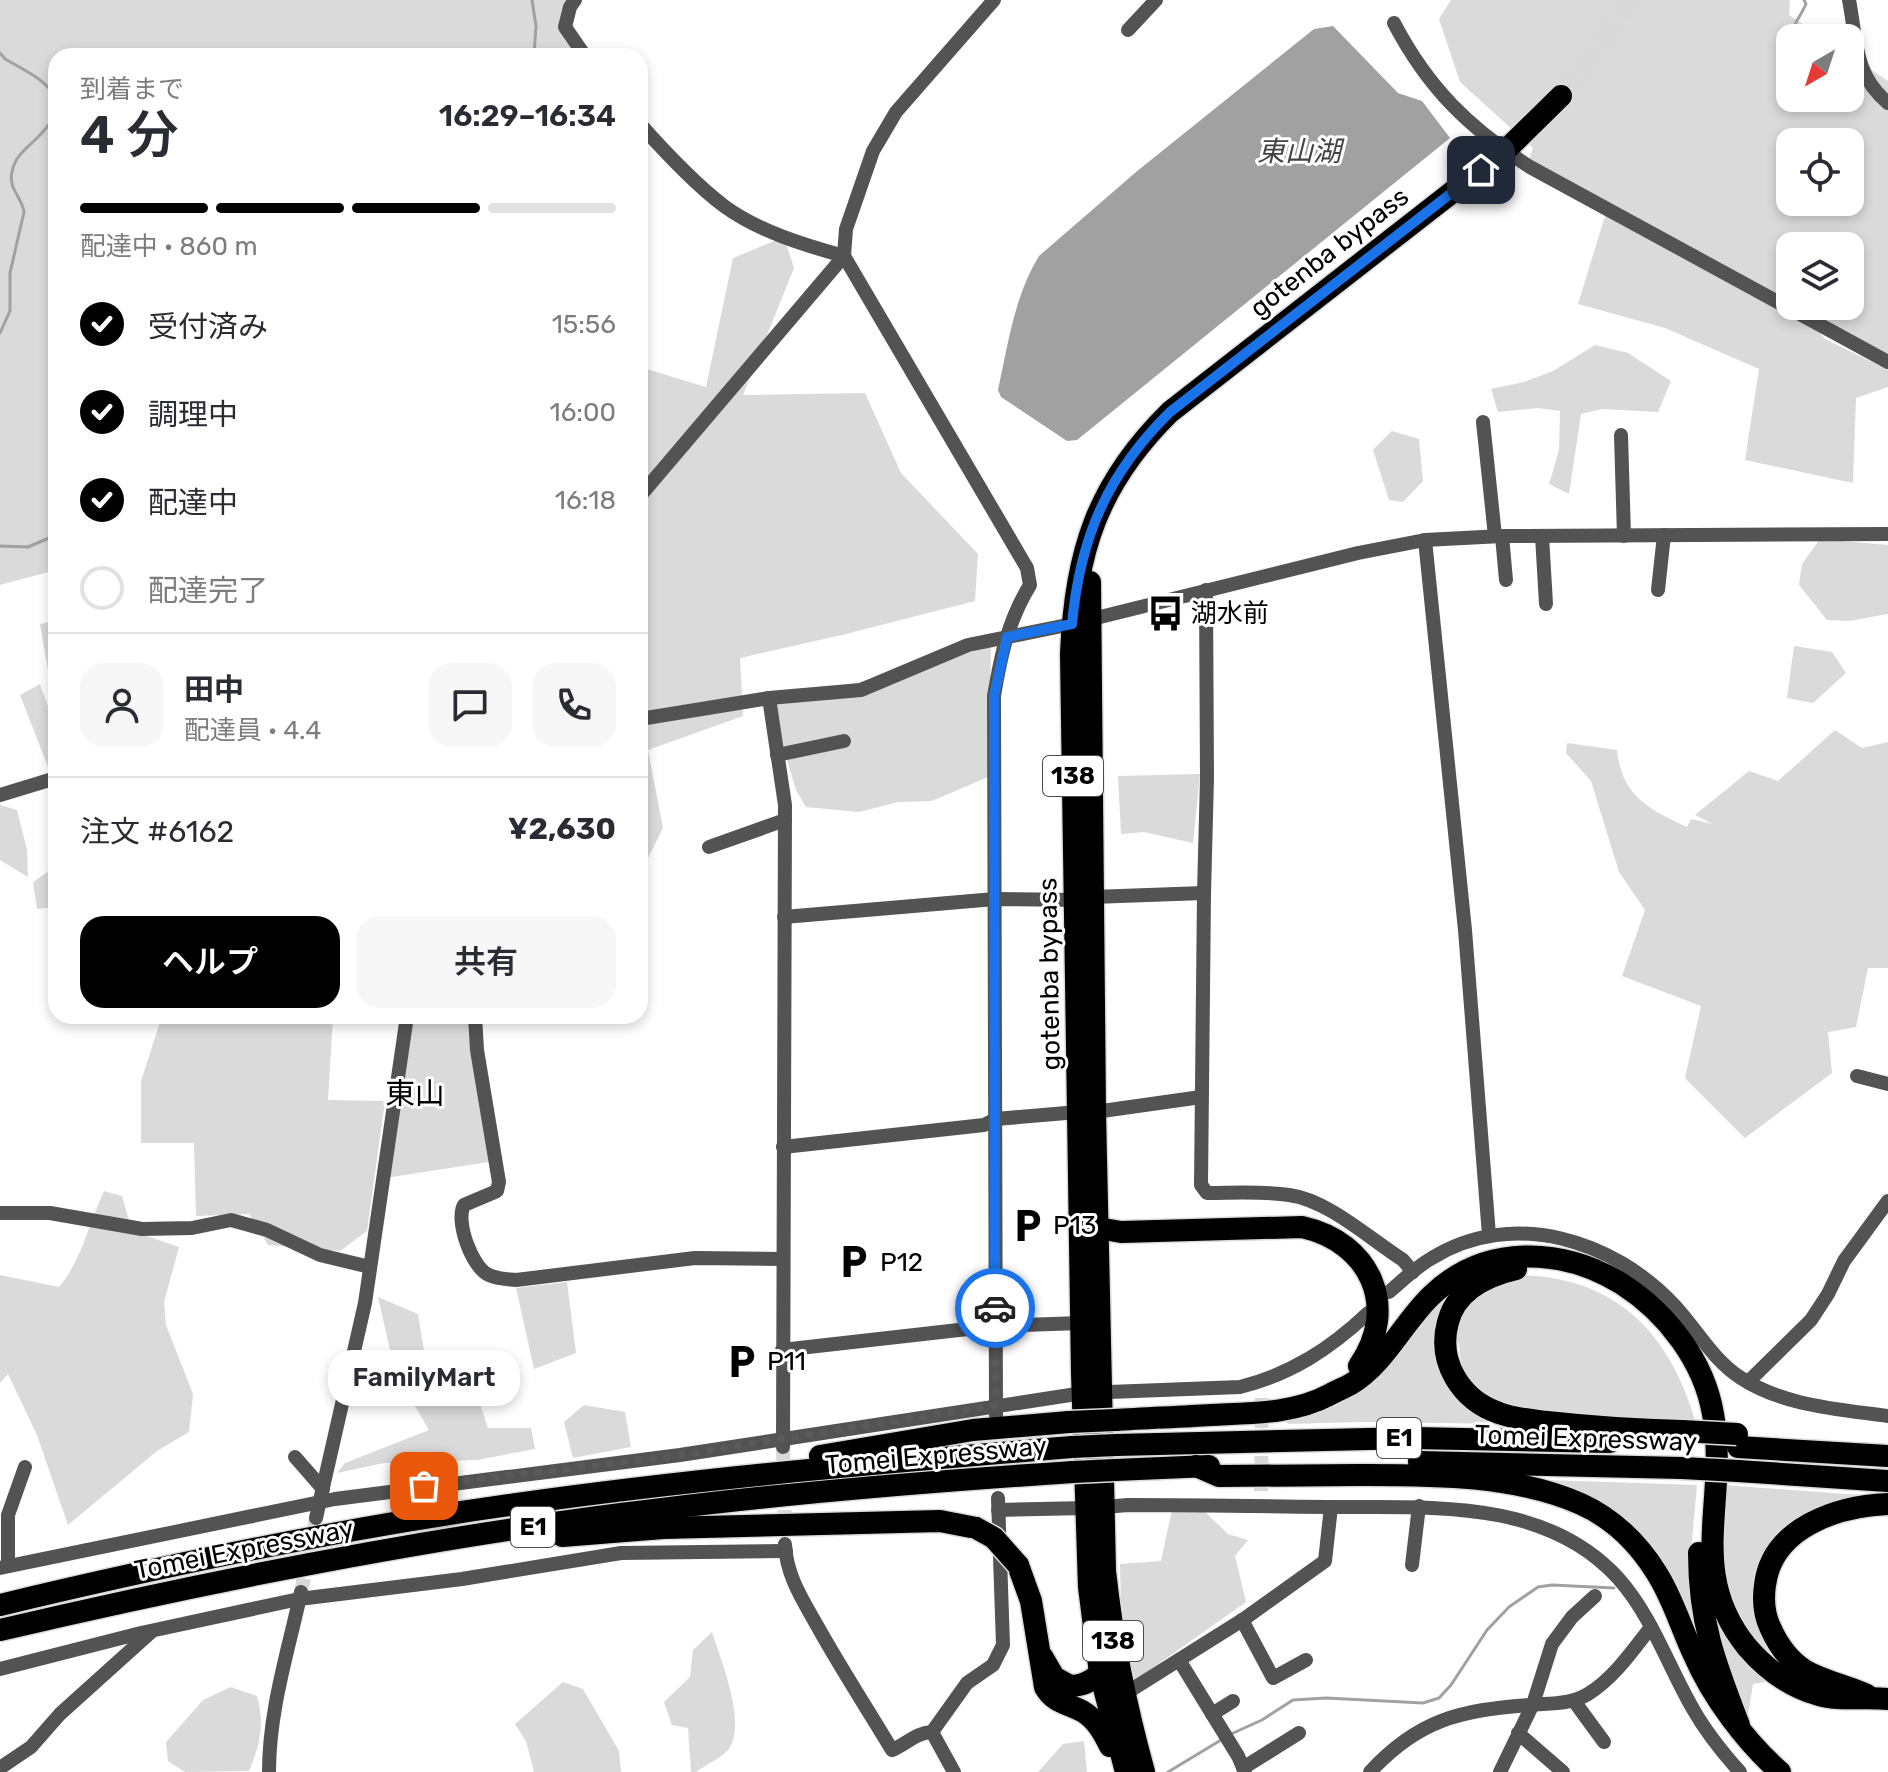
<!DOCTYPE html>
<html lang="ja">
<head>
<meta charset="utf-8">
<style>
  :root { --surface:#fff; --page:#f7f7f7; --text:#2b2b33; --muted:#7c7c81; --line:#e1e1e2; --accent:#000 }
  body { margin:0; font-family:Rubik,"Noto Sans JP",sans-serif; background:var(--page); color:var(--text); height:100vh; display:flex; flex-direction:column; font-size:30px; white-space:nowrap }
  * { box-sizing:border-box; margin:0 }
  p { font-size:26px; color:var(--muted) }
  .icon { flex:none; width:44px; height:44px; fill:none; stroke:currentColor; stroke-width:2; stroke-linecap:round; stroke-linejoin:round }
  .map { position:relative; flex:1; overflow:hidden }
  .sheet { position:absolute; left:48px; top:48px; width:600px; height:976px; display:flex; flex-direction:column; background:var(--surface); border-radius:24px; box-shadow:0 4px 12px #0003 }
  .sheet>* { flex:none }
  .needle { width:52px; rotate:219deg }
  .tools { position:absolute; left:1776px; top:24px; display:grid; gap:16px }
  .tools a { display:grid; place-items:center; width:88px; height:88px; border-radius:16px; background:var(--surface); box-shadow:0 4px 12px #0003; font-size:40px }
  .pin { position:absolute; display:grid; place-items:center; width:68px; height:68px; color:#fff; margin:-34px; border-radius:16px; box-shadow:0 4px 12px #0006 }
  .courier { position:absolute; display:grid; place-items:center; width:80px; height:80px; margin:-40px; border:6px solid #1a73e8; border-radius:50%; background:#fff; color:#222; box-shadow:0 2px 10px #0007 }
  .bubble { position:absolute; height:56px; border-radius:24px; background:var(--surface); box-shadow:0 4px 12px #0003; font-size:26px; font-weight:600; line-height:56px; text-align:center }
  .head em { font-style:normal; font-weight:600 }
  .head div { display:flex; flex-direction:column-reverse }
  .head { display:flex; align-items:center; justify-content:space-between; height:136px; padding:0 32px }
  h1 { font-size:52px; font-weight:600; line-height:60px }
  .bar { display:grid; grid-template-columns:repeat(4,1fr); gap:12px 8px; align-content:center; height:96px; padding:0 32px }
  .bar i { height:10px; border-radius:6px; background:var(--line) }
  .bar .active { background:var(--accent) }
  .bar p { grid-column:span 4 }
  .line { display:flex; align-items:center; gap:20px; padding:0 32px; border-top:2px solid var(--line) }
  .line div { flex:1 }
  .round { display:grid; place-items:center; flex:none; width:84px; height:84px; border-radius:24px; background:var(--page) }
  ol { padding:0 32px; list-style:none }
  li { display:flex; align-items:center; gap:24px; height:88px }
  li p { margin-inline-start:auto }
  li .icon { padding:8px; border-radius:50%; background:var(--accent); color:#fff; stroke-width:4 }
  li:last-child { color:var(--muted) }
  li i { width:44px; height:44px; border:4px solid var(--line); border-radius:50% }
  .primary-button { display:flex; gap:16px; margin-top:auto; padding:16px 32px }
  .primary-button a { flex:1; height:92px; border-radius:24px; background:var(--accent); color:#fff; font-size:32px; font-weight:600; line-height:92px; text-align:center }
  .primary-button a+a { background:var(--page); color:var(--text) }
  .map>svg:first-child { display:block }
  .green { fill:#dadada; fill-rule:evenodd }
  .water { fill:#a1a1a1 }
  .lines { fill:none; stroke-linecap:round; stroke-linejoin:round }
  .stream { stroke:#a1a1a1; stroke-width:3 }
  .minor-tunnel { stroke:#d9d9d9; stroke-width:14; stroke-dasharray:14 7; stroke-linecap:butt }
  .highway-tunnel { stroke:#d9d9d9; stroke-width:22; stroke-dasharray:22 11; stroke-linecap:butt }
  .highway-casing { stroke:#dbdbdb; stroke-width:25 }
  .minor { stroke:#535353; stroke-width:14 }
  .highway { stroke:#000; stroke-width:22 }
  .highway-bridge-casing { stroke:#dbdbdb; stroke-width:25; stroke-linecap:butt }
  .highway-bridge { stroke:#000; stroke-width:22 }
  .done { stroke:#595959; stroke-width:8; stroke-dasharray:0 14.4 }
  .route { stroke:#1a73e8; stroke-width:10 }
  .labels { text-anchor:middle; stroke-width:6; stroke-linejoin:round; paint-order:stroke }
  .shield { fill:#fff; stroke:#4c4c4c; stroke-width:2 }
  .shield-label { font-size:24px; font-weight:bold; fill:#000 }
  .street-label { font-size:26px; fill:#000; stroke:#fff }
  .poi-label { font-size:26px; fill:#000; stroke:#fff; text-anchor:start }
  .water-label { font-size:28px; font-style:italic; fill:#424242; stroke:#fff }
  .quarter-label { font-size:30px; fill:#000; stroke:#fff }
</style>
</head>
<body>
<div class="map">
<svg width="1888" height="1772" viewBox="0 0 1888 1772">
  <rect width="100%" height="100%" fill="#fff"/>
  <!-- green -->
  <g class="green">
    <polygon points="0,0 575,0 565,27 576,56 56,56 56,570 0,585"/>
    <path d="M1451 0H1790L1789 15 1824 38H1790V98H1850V56L1888 81V356L1802 312 1825 339 1888 370V387L1856 398 1853 483 1745 460 1759 369 1665 328 1578 304 1608 206 1529 159 1533 148 1460 82 1439 19ZM1790 142H1850V202H1790ZM1790 246H1850V306H1790Z"/>
    <polygon points="784,237 794,268 743,395 865,393 901,473 978,554 975,601 846,634 740,658 743,716 648,750 663,828 640,874 640,367 706,387 733,258"/>
    <polygon points="1595,345 1628,353 1671,381 1658,412 1603,409 1581,414 1569,494 1549,484 1559,450 1560,411 1538,408 1498,412 1491,389 1524,382 1553,371"/>
    <polygon points="1392,431 1419,439 1423,481 1403,502 1389,500 1373,450"/>
    <polygon points="1820,539 1888,545 1888,614 1849,621 1827,620 1799,585 1802,564"/>
    <polygon points="56,620 56,716 40,624"/>
    <polygon points="991,646 988,777 932,801 898,802 859,812 806,807 796,790 771,706"/>
    <polygon points="1794,646 1832,652 1846,673 1813,703 1787,698"/>
    <polygon points="40,684 56,729 56,771 50,772 20,695"/>
    <path d="M1835 730 1862 748 1888 742V968H1868L1856 1027 1828 1032 1832 1073 1745 1138 1685 1078 1701 1006 1622 976 1645 910 1619 872 1591 781 1566 753 1567 743 1617 750C1622 796 1648 809 1687 827L1691 819 1713 824 1695 815 1749 771 1778 781Z"/>
    <polygon points="1200,774 1193,843 1144,832 1121,834 1118,776"/>
    <polygon points="0,805 17,810 27,850 28,877 0,860"/>
    <polygon points="56,866 56,907 37,909 33,882"/>
    <polygon points="162,1016 333,1016 328,1100 385,1101 367,1231 340,1251 268,1245 249,1214 196,1216 194,1143 141,1143 141,1081"/>
    <polygon points="404,1016 473,1016 495,1161 385,1178"/>
    <path d="M104 1191 122 1196 132 1231 179 1247 164 1302 166 1325 193 1394 189 1432 157 1451 68 1525 37 1435 8 1374 0 1383V1275L59 1287C82 1260 89 1223 104 1191Z"/>
    <path d="M1517 1275C1615 1276 1670 1332 1696 1423L1521 1411 1477 1392 1459 1369 1461 1364 1459 1343 1453 1342 1463 1308 1496 1280Z"/>
    <polygon points="1471,1281 1440,1358 1520,1424 1360,1422 1288,1424 1283,1418 1314,1409 1431,1301"/>
    <polygon points="567,1282 576,1353 534,1369 516,1288"/>
    <polygon points="378,1297 418,1314 427,1369 476,1391 488,1428 531,1428 535,1449 477,1460 384,1463 337,1473 345,1463 429,1430 395,1372"/>
    <polygon points="584,1405 625,1412 631,1447 573,1458 564,1422"/>
    <polygon points="1513,1479 1697,1485 1691,1552 1706,1659 1645,1546"/>
    <polygon points="1723,1485 1888,1497 1843,1504 1760,1576 1792,1669 1767,1656 1736,1618 1720,1568"/>
    <polygon points="1202,1509 1228,1534 1248,1540 1235,1556 1246,1602 1134,1681 1121,1604 1120,1564 1161,1561 1172,1510"/>
    <polygon points="1705,1581 1770,1681 1753,1684 1748,1715 1722,1668"/>
    <path d="M712 1632C721 1660 748 1726 728 1750 720 1759 705 1765 696 1772H691L688 1728 672 1725 664 1702 690 1677 693 1650Z"/>
    <polygon points="563,1682 583,1689 619,1751 621,1772 534,1772 526,1741 515,1724"/>
    <path d="M231 1687 257 1696C265 1724 260 1745 249 1771L185 1772 168 1761 166 1742 203 1700Z"/>
    <polygon points="1084,1741 1087,1772 1038,1772 1063,1744"/>
  </g>
  <!-- water -->
  <path class="water" d="M1333 26 1398 93 1422 101 1450 138 1077 440 1067 441 1001 397 998 390C1008 345 1014 297 1039 256L1136 172 1314 29Z"/>
  <g class="lines">
    <!-- stream -->
    <g class="stream">
      <polyline points="532,0 536,26 534,56"/>
      <path d="M1790 49C1787 30 1798 22 1806 4L1804 0"/>
      <path d="M0 53 5 59C40 79 81 96 37 138 26 149 15 156 12 172 8 189 22 197 24 212L10 273V311L0 333"/>
      <polyline points="1850,75 1861,80"/>
      <polyline points="0,546 28,547 56,535"/>
      <polyline points="1231,1734 1262,1720 1293,1700 1326,1698 1423,1703 1439,1698 1451,1685 1487,1630 1509,1607 1538,1587 1552,1585 1614,1588"/>
      <polyline points="1168,1772 1221,1740"/>
    </g>
    <!-- minor-tunnel -->
    <g class="minor-tunnel">
      <polyline points="783,1447 785,1530"/>
      <polyline points="1261,1491 1262,1398"/>
      <polyline points="301,1592 316,1518"/>
    </g>
    <!-- highway-tunnel -->
    <polyline class="highway-tunnel" points="1561,96 1609,33 1630,0"/>
    <defs>
      <g id="highway">
        <path d="M1090 582 1095 1112 1105 1571C1113 1643 1125 1702 1144 1772"/>
        <path d="M1087 1221 1098 1228 1121 1232 1302 1227C1370 1242 1400 1307 1359 1366"/>
        <path d="M1516 1269C1486 1276 1456 1290 1448 1322 1437 1362 1461 1400 1499 1413 1515 1419 1532 1420 1547 1422 1592 1427 1637 1430 1682 1431"/>
        <path d="M1115 1420C1147 1418 1179 1417 1211 1415 1251 1413 1293 1414 1329 1395 1336 1391 1344 1388 1351 1384 1385 1364 1404 1321 1432 1295 1485 1244 1562 1247 1622 1284 1667 1313 1704 1361 1713 1414 1729 1499 1685 1571 1747 1647 1765 1668 1789 1686 1816 1694 1840 1702 1864 1696 1888 1699"/>
        <polyline points="1116,1445 1413,1438 1610,1442"/>
        <polyline points="1738,1447 1888,1456"/>
        <polyline points="820,1456 973,1430 1069,1422"/>
        <polyline points="1419,1462 1682,1468"/>
        <path d="M1196 1466 1219 1476C1265 1476 1312 1475 1359 1475 1431 1475 1513 1474 1581 1504 1612 1518 1638 1543 1656 1572 1673 1598 1681 1628 1694 1655 1712 1697 1746 1742 1780 1772"/>
        <polyline points="1115,1470 1209,1466"/>
        <polyline points="1738,1471 1888,1481"/>
        <polyline points="562,1536 663,1528 940,1521 976,1528"/>
        <path d="M1699 1553C1699 1622 1715 1663 1739 1725"/>
        <path d="M1018 1565 1031 1601 1045 1687C1054 1703 1067 1703 1082 1711 1096 1719 1103 1732 1110 1746"/>
        <path d="M0 1605C171 1564 344 1528 517 1504 701 1478 887 1462 1072 1447"/>
        <path d="M0 1630C218 1579 439 1535 662 1509 798 1492 936 1481 1073 1472"/>
        <path d="M1043 1658 1054 1677 1070 1686C1085 1686 1099 1678 1106 1664"/>
        <path d="M1867 1695C1847 1686 1823 1681 1804 1670 1789 1660 1777 1643 1770 1627 1764 1614 1763 1599 1765 1585 1772 1527 1838 1506 1888 1504"/>
        <path d="M1126 1772 1100 1673 1089 1587 1082 1373 1071 654C1075 553 1097 484 1170 412L1505 151 1561 96"/>
      </g>
    </defs>
    <!-- highway casing -->
    <use href="#highway" class="highway-casing"/>
    <!-- minor -->
    <g class="minor">
      <polyline points="575,0 570,7 565,27 585,56"/>
      <path d="M994 0 896 112 873 151 846 229 844 256 1027 568 1030 585C1008 621 1001 655 994 696L996 1415"/>
      <path d="M1849 0C1857 41 1854 75 1888 103"/>
      <path d="M1394 23C1428 88 1469 128 1530 167L1888 362"/>
      <polyline points="1128,30 1156,0"/>
      <path d="M640 124C664 151 695 184 724 206 758 231 804 245 844 256"/>
      <polyline points="1483,422 1495,536"/>
      <polyline points="1621,435 1624,536"/>
      <polyline points="640,496 844,256"/>
      <polyline points="1502,536 1506,580"/>
      <polyline points="1542,536 1546,604"/>
      <polyline points="1425,540 1465,930 1489,1235"/>
      <path d="M1206 590 1207 778 1204 893 1201 1185 1207 1193C1233 1193 1262 1191 1289 1195 1328 1200 1370 1239 1403 1260L1413 1272"/>
      <polyline points="1658,590 1664,535"/>
      <polyline points="769,698 785,805 783,1447"/>
      <polyline points="640,719 769,698 861,690 968,645 1072,624 1358,553 1425,540 1502,536 1888,534"/>
      <polyline points="777,755 844,741"/>
      <polyline points="0,795 56,778"/>
      <polyline points="709,847 785,820"/>
      <polyline points="1092,897 1204,893"/>
      <polyline points="784,917 995,899 1076,900"/>
      <path d="M475 1016 477 1050 499 1182 497 1191 464 1205C455 1221 472 1268 489 1275 497 1279 507 1279 516 1280L695 1258 782 1259"/>
      <polyline points="1857,1076 1888,1084"/>
      <polyline points="1095,1112 1201,1097"/>
      <polyline points="783,1147 984,1125 996,1119 1078,1112"/>
      <polyline points="0,1213 50,1213 142,1229 192,1228 231,1220 267,1230 320,1255 370,1267"/>
      <path d="M1389 1292C1403 1280 1416 1267 1432 1258 1513 1208 1614 1240 1675 1306 1697 1330 1713 1360 1741 1378 1784 1406 1838 1409 1888 1416"/>
      <polyline points="782,1350 994,1326 1081,1323"/>
      <polyline points="1748,1382 1811,1320 1828,1294 1844,1261 1888,1201"/>
      <polyline points="295,1457 323,1489"/>
      <path d="M1104 1507 1128 1505C1194 1505 1261 1506 1328 1507 1427 1508 1544 1497 1618 1578 1652 1616 1668 1666 1693 1709 1706 1732 1722 1752 1740 1772"/>
      <polyline points="998,1510 1086,1508"/>
      <polyline points="316,1518 365,1303 407,1016"/>
      <path d="M785 1544C786 1576 804 1602 819 1629 842 1670 868 1710 892 1750 908 1743 915 1733 932 1732"/>
      <polyline points="1412,1565 1419,1506"/>
      <polyline points="8,1566 8,1515 25,1467"/>
      <path d="M0 1568 335 1499 680 1455 1083 1393 1240 1387C1291 1374 1330 1349 1368 1313"/>
      <polyline points="1242,1620 1273,1678 1306,1660"/>
      <polyline points="1179,1660 1238,1756 1245,1772"/>
      <polyline points="0,1669 141,1633 299,1599 462,1579 621,1553 786,1551"/>
      <polyline points="1123,1695 1244,1619 1325,1561 1331,1507"/>
      <polyline points="1574,1701 1604,1742"/>
      <polyline points="1212,1714 1233,1701"/>
      <polyline points="932,1732 967,1683 993,1665 1003,1645 998,1498"/>
      <polyline points="932,1732 954,1772"/>
      <polyline points="1518,1733 1563,1772"/>
      <polyline points="0,1768 31,1747 60,1714 151,1632"/>
      <polyline points="1243,1768 1299,1733"/>
      <path d="M269 1772C269 1710 288 1652 301 1592"/>
      <path d="M1370 1772C1418 1720 1460 1710 1529 1705 1549 1703 1570 1705 1588 1694 1614 1678 1633 1650 1651 1627"/>
      <polyline points="1500,1772 1533,1704 1552,1644 1572,1617 1595,1596"/>
    </g>
    <!-- highway -->
    <use href="#highway" class="highway"/>
    <defs>
      <g id="highway-bridge">
        <polyline points="1069,1422 1115,1420"/>
        <polyline points="1682,1431 1737,1434"/>
        <polyline points="1072,1447 1116,1445"/>
        <polyline points="1682,1468 1738,1471"/>
        <polyline points="1073,1472 1115,1470"/>
        <polyline points="976,1528 994,1538 1018,1565"/>
      </g>
    </defs>
    <!-- highway-bridge casing -->
    <use href="#highway-bridge" class="highway-bridge-casing"/>
    <!-- highway-bridge -->
    <use href="#highway-bridge" class="highway-bridge"/>
  </g>
  <g class="lines">
    <!-- done -->
    <polyline class="done" points="424,1486 680,1455 996,1405 995,1308"/>
    <!-- route -->
    <path class="route" d="M995 1308 994 696 1007 637 1072 624C1080 537 1108 473 1170 412L1481 170"/>
  </g>
  <!-- icons -->
  <defs>
    <symbol id="bus-bare" viewBox="-9 -9 18 18"><path d="M-5-6H5V4H4V6H2V4H-2V6H-4V4H-5ZM-3.5-4V0h7V-4ZM-3.5 1.2v1.5H-2V1.2ZM2 1.2v1.5H3.5V1.2Z" fill="#000" stroke="#fff" stroke-width="2.5" paint-order="stroke"/></symbol>
    <symbol id="parking-bare" viewBox="-9 -9 18 18"><path d="M-3.5-5.5H1a3.5 3.5 0 0 1 0 7H-1V5.5H-3.5ZM-1-3.4V-.6H.8a1.4 1.4 0 0 0 0-2.8Z" fill="#000" stroke="#fff" stroke-width="2.5" paint-order="stroke"/></symbol>
  </defs>
  <g fill-rule="evenodd">
    <use href="#bus-bare" x="1140" y="588" width="51" height="51"/>
    <use href="#parking-bare" x="1002" y="1200" width="51" height="51"/>
    <use href="#parking-bare" x="828" y="1236" width="51" height="51"/>
    <use href="#parking-bare" x="716" y="1336" width="51" height="51"/>
  </g>
  <g class="labels">
    <!-- shield labels -->
    <g class="shield">
      <rect x="1043" y="756" width="60" height="40" rx="6"/>
      <rect x="1377" y="1418" width="44" height="40" rx="6"/>
      <rect x="511" y="1507" width="44" height="40" rx="6"/>
      <rect x="1083" y="1621" width="60" height="40" rx="6"/>
    </g>
    <g class="shield-label">
      <text x="1073" y="784">138</text>
      <text x="1399" y="1446">E1</text>
      <text x="533" y="1535">E1</text>
      <text x="1113" y="1649">138</text>
    </g>
    <!-- street labels -->
    <g class="street-label">
      <text transform="translate(1329 252) rotate(-38)" y="9">gotenba bypass</text>
      <text transform="translate(1049 974) rotate(-91)" y="9">gotenba bypass</text>
      <text transform="translate(1586 1438) rotate(2)" y="9">Tomei Expressway</text>
      <text transform="translate(936 1455) rotate(-5)" y="9">Tomei Expressway</text>
      <text transform="translate(244 1549) rotate(-11)" y="9">Tomei Expressway</text>
    </g>
    <!-- poi labels -->
    <g class="poi-label">
      <text x="1191" y="622">湖水前</text>
      <text x="1053" y="1234">P13</text>
      <text x="880" y="1271">P12</text>
      <text x="767" y="1370">P11</text>
    </g>
    <!-- water labels -->
    <g class="water-label">
      <text x="1299" y="161">東山湖</text>
    </g>
    <!-- quarter labels -->
    <g class="quarter-label">
      <text x="415" y="1104">東山</text>
    </g>
  </g>
</svg>
<div class="tools">
<a><svg class="needle" viewBox="-14 -14 28 28"><path d="M0-13l5 13h-10z" fill="#e53935"/><path d="M0 13l5-13h-10z" fill="#7c7c81"/></svg></a>
<a><svg class="icon" aria-label="locate" viewBox="0 0 24 24"><circle cx="12" cy="12" r="6"/><path d="M12 2v4M12 18v4M2 12h4M18 12h4"/></svg></a>
<a><svg class="icon" aria-label="layers" viewBox="0 0 24 24"><path d="M12 4l9 5-9 5-9-5zM3 14l9 5 9-5"/></svg></a>
</div>
<div class="pin" style="left:424px;top:1486px;background:#ea580c"><svg class="icon" aria-label="bag" viewBox="0 0 24 24"><path d="M5 8h14l-1 12H6zM9 8a3 3 0 0 1 6 0"/></svg></div>
<div class="pin" style="left:1481px;top:170px;background:#1f2937"><svg class="icon" aria-label="home" viewBox="0 0 24 24"><path d="M3 11l9-7 9 7M6 9v11h12V9"/></svg></div>
<div class="courier" style="left:995px;top:1308px"><svg class="icon" aria-label="car" viewBox="0 0 24 24"><path d="M5 17H2v-5l4-1 3-4h7l3 4 3 1v5h-3M9 17h6M6 11h13"/><circle cx="7" cy="17" r="2"/><circle cx="17" cy="17" r="2"/></svg></div>
<div class="bubble" style="left:328px;top:1350px;width:192px">FamilyMart</div>
<section class="sheet">
<div class="head"><div><h1>4 分</h1><p>到着まで</p></div><em>16:29–16:34</em></div>
<div class="bar"><i class="active"></i><i class="active"></i><i class="active"></i><i></i><p>配達中 · 860 m</p></div>
<ol>
<li><svg class="icon" aria-label="check" viewBox="0 0 24 24"><path d="M5 12l5 5 9-10"/></svg>受付済み<p>15:56</p></li>
<li><svg class="icon" aria-label="check" viewBox="0 0 24 24"><path d="M5 12l5 5 9-10"/></svg>調理中<p>16:00</p></li>
<li><svg class="icon" aria-label="check" viewBox="0 0 24 24"><path d="M5 12l5 5 9-10"/></svg>配達中<p>16:18</p></li>
<li><i></i>配達完了</li>
</ol>
<div class="line" style="height:144px"><a class="round"><svg class="icon" aria-label="person" viewBox="0 0 24 24"><circle cx="12" cy="8" r="4"/><path d="M4 21q1-7 8-7t8 7"/></svg></a><div><b>田中</b><p>配達員 · 4.4</p></div><a class="round"><svg class="icon" aria-label="chat" viewBox="0 0 24 24"><path d="M4 5h16v11H9l-5 4z"/></svg></a><a class="round"><svg class="icon" aria-label="phone" viewBox="0 0 24 24"><path d="M5 4h4l2 5-3 2q2 4 5 5l2-3 5 2v4C11 20 4 13 5 4z"/></svg></a></div>
<div class="line" style="height:104px"><div>注文 #6162</div><b>¥2,630</b></div>
<div class="primary-button"><a>ヘルプ</a><a>共有</a></div>
</section>
</div>
</body>
</html>
